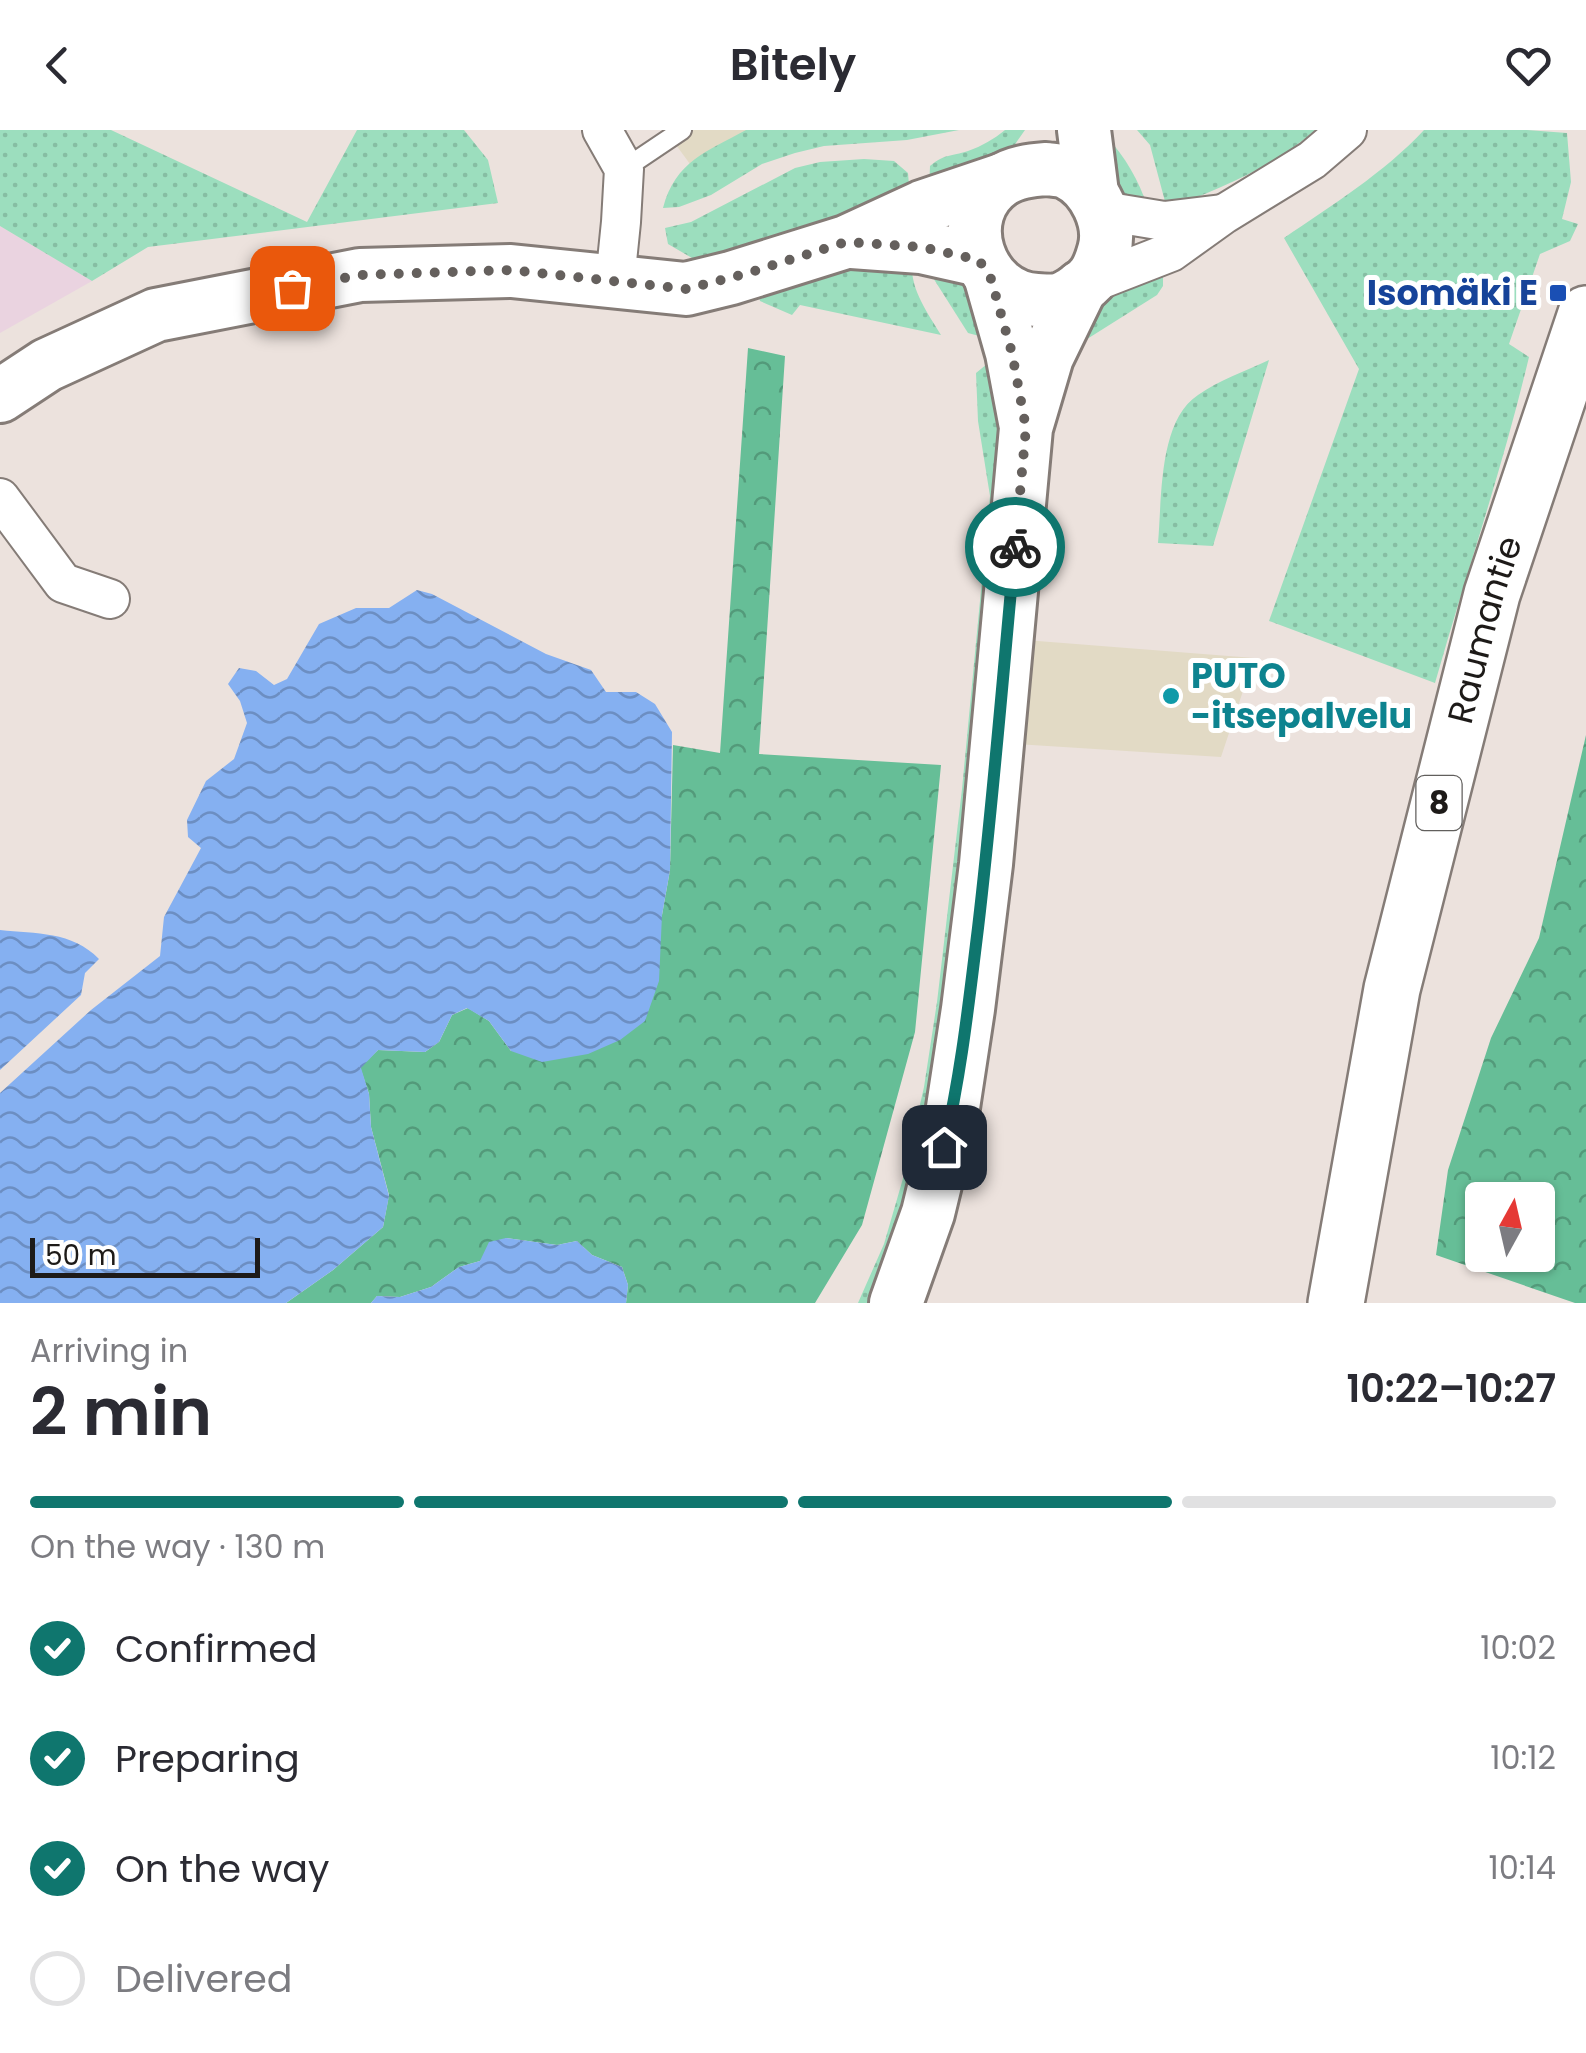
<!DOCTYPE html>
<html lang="en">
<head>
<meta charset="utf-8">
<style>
  :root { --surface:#fff; --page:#f7f7f7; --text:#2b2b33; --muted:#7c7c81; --line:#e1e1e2; --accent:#0f766e }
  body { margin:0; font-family:Poppins,sans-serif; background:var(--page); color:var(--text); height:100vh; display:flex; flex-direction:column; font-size:38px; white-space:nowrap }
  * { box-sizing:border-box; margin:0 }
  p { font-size:32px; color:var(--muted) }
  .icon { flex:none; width:55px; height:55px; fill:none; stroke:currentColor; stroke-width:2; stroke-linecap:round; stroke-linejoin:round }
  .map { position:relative; height:1173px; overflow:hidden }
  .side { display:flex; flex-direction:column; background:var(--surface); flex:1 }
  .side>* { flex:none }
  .needle { width:65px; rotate:8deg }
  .fabs { position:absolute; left:1465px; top:1052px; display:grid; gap:20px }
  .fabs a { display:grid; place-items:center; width:90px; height:90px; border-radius:10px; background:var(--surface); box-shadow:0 2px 8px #0004; font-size:50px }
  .scale { position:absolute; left:30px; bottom:25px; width:230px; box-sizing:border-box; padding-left:10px; border:5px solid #1d1a18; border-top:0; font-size:28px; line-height:35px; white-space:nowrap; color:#1d1a18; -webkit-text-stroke:8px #fff; paint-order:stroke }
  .pin { position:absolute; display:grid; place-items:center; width:85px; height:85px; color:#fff; margin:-42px; border-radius:20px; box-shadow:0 5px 15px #0006 }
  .courier { position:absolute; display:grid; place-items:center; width:100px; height:100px; margin:-50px; border:8px solid #0f766e; border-radius:50%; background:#fff; color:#222; box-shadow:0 2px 12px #0007 }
  .head em { font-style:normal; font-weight:600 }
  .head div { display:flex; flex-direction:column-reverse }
  .head { display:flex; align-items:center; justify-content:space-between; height:170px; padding:0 30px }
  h1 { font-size:65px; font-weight:600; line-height:75px }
  .bar { display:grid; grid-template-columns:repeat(4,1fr); gap:15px 10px; align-content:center; height:120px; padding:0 30px }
  .bar i { height:12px; border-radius:8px; background:var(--line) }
  .bar .selected { background:var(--accent) }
  .bar p { grid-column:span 4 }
  ol { padding:0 30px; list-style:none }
  li { display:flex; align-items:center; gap:30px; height:110px }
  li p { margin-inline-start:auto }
  li .icon { padding:10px; border-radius:50%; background:var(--accent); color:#fff; stroke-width:4 }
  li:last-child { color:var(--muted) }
  li i { width:55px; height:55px; border:5px solid var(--line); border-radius:50% }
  header { display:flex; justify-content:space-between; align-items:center; height:130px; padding:0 30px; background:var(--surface); font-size:45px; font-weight:600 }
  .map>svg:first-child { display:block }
  .commercial { fill:#e2dac5 }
  .education { fill:#ead3e0 }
  .grass { fill:url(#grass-dots) }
  .forest { fill:url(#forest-crowns); fill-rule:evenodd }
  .water { fill:url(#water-waves) }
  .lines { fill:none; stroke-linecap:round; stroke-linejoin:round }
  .service-casing { stroke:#857c77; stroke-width:22 }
  .minor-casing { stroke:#857c77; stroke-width:42 }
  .secondary-casing { stroke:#857c77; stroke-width:58 }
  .trunk-casing { stroke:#857c77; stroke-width:60 }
  .service { stroke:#fff; stroke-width:18 }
  .minor { stroke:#fff; stroke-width:38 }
  .secondary { stroke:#fff; stroke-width:52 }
  .trunk { stroke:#fff; stroke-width:55 }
  .done { stroke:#65605d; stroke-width:10; stroke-dasharray:0 18 }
  .route { stroke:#0f766e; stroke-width:12 }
  .transit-dot { fill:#1a4fb4; stroke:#fff; stroke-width:4 }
  .culture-dot { fill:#0f9aa8; stroke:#fff; stroke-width:4 }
  .labels { text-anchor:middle; stroke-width:10; stroke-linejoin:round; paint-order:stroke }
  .shield { fill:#fff; stroke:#615f5d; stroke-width:2.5 }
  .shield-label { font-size:32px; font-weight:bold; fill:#1d1a18 }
  .transit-label { font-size:35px; font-weight:bold; fill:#164399; stroke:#fff; text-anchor:end }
  .street-label { font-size:35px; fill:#1d1a18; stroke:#fff }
  .culture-label { font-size:35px; font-weight:bold; fill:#0d838f; stroke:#fff; text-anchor:start }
</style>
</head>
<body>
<header><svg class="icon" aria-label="back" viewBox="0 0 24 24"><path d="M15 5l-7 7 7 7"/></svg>Bitely<svg class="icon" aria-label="heart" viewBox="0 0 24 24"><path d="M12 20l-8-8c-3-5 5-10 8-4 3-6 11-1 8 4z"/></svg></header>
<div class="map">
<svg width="1586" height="1173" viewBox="0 0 1586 1173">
  <defs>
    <pattern id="grass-dots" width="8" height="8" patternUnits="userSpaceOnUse" patternTransform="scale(2.5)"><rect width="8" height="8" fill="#9cdebe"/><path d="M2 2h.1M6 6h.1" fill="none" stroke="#86bea3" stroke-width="1.8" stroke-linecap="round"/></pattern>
    <pattern id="forest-crowns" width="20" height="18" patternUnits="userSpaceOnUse" patternTransform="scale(2.5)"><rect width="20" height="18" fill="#66be97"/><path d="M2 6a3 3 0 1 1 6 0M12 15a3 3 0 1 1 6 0" fill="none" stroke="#539a7a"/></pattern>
    <pattern id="water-waves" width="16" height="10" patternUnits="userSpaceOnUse" patternTransform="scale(2.5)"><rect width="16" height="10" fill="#85b0f1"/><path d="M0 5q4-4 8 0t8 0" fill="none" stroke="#6c8ec2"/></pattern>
  </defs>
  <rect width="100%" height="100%" fill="#ece2dd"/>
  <!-- commercial -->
  <g class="commercial">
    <polygon points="665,0 775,0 690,34"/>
    <polygon points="1025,510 1254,528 1221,627 1015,614"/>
  </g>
  <!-- education -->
  <polygon class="education" points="0,96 92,151 0,203"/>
  <!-- grass -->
  <g class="grass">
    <polygon points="0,0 111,0 307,92 357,0 464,0 488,30 498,73 148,117 92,151 0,96"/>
    <path d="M746 0H959L907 10 824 16 795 23 762 34 711 65 679 77 663 78C675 31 708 21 746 0Z"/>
    <path d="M1005 0H1025L1011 20 929 60 930 36C946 23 950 27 968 21 982 16 994 9 1005 0Z"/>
    <path d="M1137 0H1315C1274 37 1219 59 1167 79L1150 15Z"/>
    <path d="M1424 0H1527L1567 3 1571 52 1562 89 1578 94 1570 111 1540 124 1509 214 1529 227C1503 337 1466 444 1435 553L1269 491 1359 239 1284 108C1332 75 1384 43 1424 0Z"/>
    <path d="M1106 6C1126 28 1138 49 1148 78L1122 65 1105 46Z"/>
    <polygon points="864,29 894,31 908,43 910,67 732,128 692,128 668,114 665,98 691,92 795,38 820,32"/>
    <path d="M912 128C909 158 926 180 941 205L800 175 792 185 760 171 757 157 803 142Z"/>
    <polygon points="954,140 974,161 994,210 968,203 930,143"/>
    <polygon points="1163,144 1163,156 1157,165 1076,216 1090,175"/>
    <path d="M1269 230 1213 416 1158 413C1162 370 1158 291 1198 265 1219 250 1246 241 1269 230Z"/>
    <polygon points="999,232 1008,290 975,659 918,1047 873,1173 858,1173 884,1114 904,1045 924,957 937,872 962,659 990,366 978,291 976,243 987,234"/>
  </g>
  <!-- forest -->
  <g class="forest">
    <polygon points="748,218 785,226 759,624 941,635 915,902 862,1095 815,1173 626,1173 628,1155 622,1137 592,1125 577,1111 557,1115 506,1108 480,1131 459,1137 431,1157 400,1167 377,1166 371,1173 286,1173 333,1140 383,1097 389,1065 371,997 369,964 360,937 378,920 425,922 439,912 452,885 468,878 489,891 511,921 662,785 670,740 673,615 720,623"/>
    <path d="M1586 605V1173H1575L1436 1125 1448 1040 1491 908 1539 808ZM1538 1070V1125H1482V1070Z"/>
  </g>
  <!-- water -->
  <g class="water">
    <polygon points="417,460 432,464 546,524 591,540 606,562 636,562 655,574 672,602 670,740 662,785 659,851 645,891 620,910 588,924 542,932 511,921 489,891 467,878 452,885 439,912 425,922 378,920 361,938 369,964 371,997 389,1066 383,1097 333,1140 286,1173 0,1173 0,963 91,880 160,826 164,787 201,718 188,707 187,690 206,651 234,629 247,593 240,571 228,554 239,538 256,541 274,555 287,549 319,494 356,478 389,478"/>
    <path d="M0 800C36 804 72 801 99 829L85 843 81 865 0 940Z"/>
    <polygon points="506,1108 557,1115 577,1111 592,1125 622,1137 628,1155 626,1173 371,1173 377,1166 400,1167 431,1157 459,1137 480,1131 489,1112"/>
  </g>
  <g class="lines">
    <defs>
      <polyline id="service" points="624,39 682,0"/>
      <g id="minor">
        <polyline points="602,0 624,39 621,92 615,151"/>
        <polyline points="1103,81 1164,91 1222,84"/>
        <polyline points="1081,157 1171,122 1224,84 1312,30 1347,0"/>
        <polyline points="0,368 63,453 110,469"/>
      </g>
      <g id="secondary">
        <polyline points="1084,0 1092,63"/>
        <path d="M1046 39C1052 40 1062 40 1068 43 1095 56 1112 93 1104 121 1098 143 1092 151 1073 163 1058 172 1054 171 1037 170 978 167 951 85 1001 51 1014 42 1031 40 1046 39Z"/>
        <polyline points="852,112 921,117 979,130"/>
        <polyline points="991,149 1012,223 1025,292"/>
        <polyline points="0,266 47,235 156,185 360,145 511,141 686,159 731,148 846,112 922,77 1002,50"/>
        <polyline points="896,1173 928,1083 952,984 968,879 986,734 1026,298 1047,227 1081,157"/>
      </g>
      <g id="trunk">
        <path id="s1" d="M1336 1173 1392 859 1492 464 1586 184"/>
      </g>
    </defs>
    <!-- service casing -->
    <use href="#service" class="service-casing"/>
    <!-- minor casing -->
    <use href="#minor" class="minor-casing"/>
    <!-- secondary casing -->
    <use href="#secondary" class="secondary-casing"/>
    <!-- trunk casing -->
    <use href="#trunk" class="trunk-casing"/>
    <!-- service -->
    <use href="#service" class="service"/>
    <!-- minor -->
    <use href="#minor" class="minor"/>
    <!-- secondary -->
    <use href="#secondary" class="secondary"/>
    <!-- trunk -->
    <use href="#trunk" class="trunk"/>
  </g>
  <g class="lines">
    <!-- done -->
    <polyline class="done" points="292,158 360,145 511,140 686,159 745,144 846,112 921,117 979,130 991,149 1012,223 1026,298 1015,417"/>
    <!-- route -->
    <path class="route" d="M944 1017C961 945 969 871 978 798 993 671 1003 544 1015 417"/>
  </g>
  <!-- markers -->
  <rect class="transit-dot" x="1548" y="153" width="20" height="20" rx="5"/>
  <circle class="culture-dot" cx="1171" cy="566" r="10"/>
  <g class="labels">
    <!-- shield labels -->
    <rect class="shield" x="1416.5" y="646" width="45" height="54" rx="8"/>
    <g class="shield-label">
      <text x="1439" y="684">8</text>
    </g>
    <!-- transit labels -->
    <g class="transit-label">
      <text x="1538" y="175">Isomäki E</text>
    </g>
    <!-- street labels -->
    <g class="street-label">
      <text dy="12" stroke="none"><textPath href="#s1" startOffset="690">Raumantie</textPath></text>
    </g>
    <!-- culture labels -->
    <g class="culture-label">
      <text x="1191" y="558">PUTO<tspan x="1191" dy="40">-itsepalvelu</tspan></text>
    </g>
  </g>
</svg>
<div class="fabs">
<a><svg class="needle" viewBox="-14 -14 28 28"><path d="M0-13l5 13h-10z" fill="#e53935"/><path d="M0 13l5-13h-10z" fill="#7c7c81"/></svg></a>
</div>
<div class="scale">50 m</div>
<div class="pin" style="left:292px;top:158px;background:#ea580c"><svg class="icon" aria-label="bag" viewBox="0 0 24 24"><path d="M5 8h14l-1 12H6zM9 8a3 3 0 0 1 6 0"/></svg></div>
<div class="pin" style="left:944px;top:1017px;background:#1f2937"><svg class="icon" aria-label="home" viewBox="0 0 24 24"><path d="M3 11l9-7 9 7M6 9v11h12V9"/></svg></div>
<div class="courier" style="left:1015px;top:417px"><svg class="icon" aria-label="bike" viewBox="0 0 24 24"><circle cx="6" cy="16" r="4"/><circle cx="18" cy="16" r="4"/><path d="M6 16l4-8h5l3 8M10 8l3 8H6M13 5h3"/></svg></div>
</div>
<section class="side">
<div class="head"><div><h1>2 min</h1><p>Arriving in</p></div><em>10:22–10:27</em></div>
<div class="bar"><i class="selected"></i><i class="selected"></i><i class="selected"></i><i></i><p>On the way · 130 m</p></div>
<ol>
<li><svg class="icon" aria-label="check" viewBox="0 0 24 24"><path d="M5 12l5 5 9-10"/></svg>Confirmed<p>10:02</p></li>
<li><svg class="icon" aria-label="check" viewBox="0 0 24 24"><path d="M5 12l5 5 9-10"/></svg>Preparing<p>10:12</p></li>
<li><svg class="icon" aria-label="check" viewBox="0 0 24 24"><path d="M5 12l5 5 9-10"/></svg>On the way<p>10:14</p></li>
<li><i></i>Delivered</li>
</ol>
</section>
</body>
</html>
